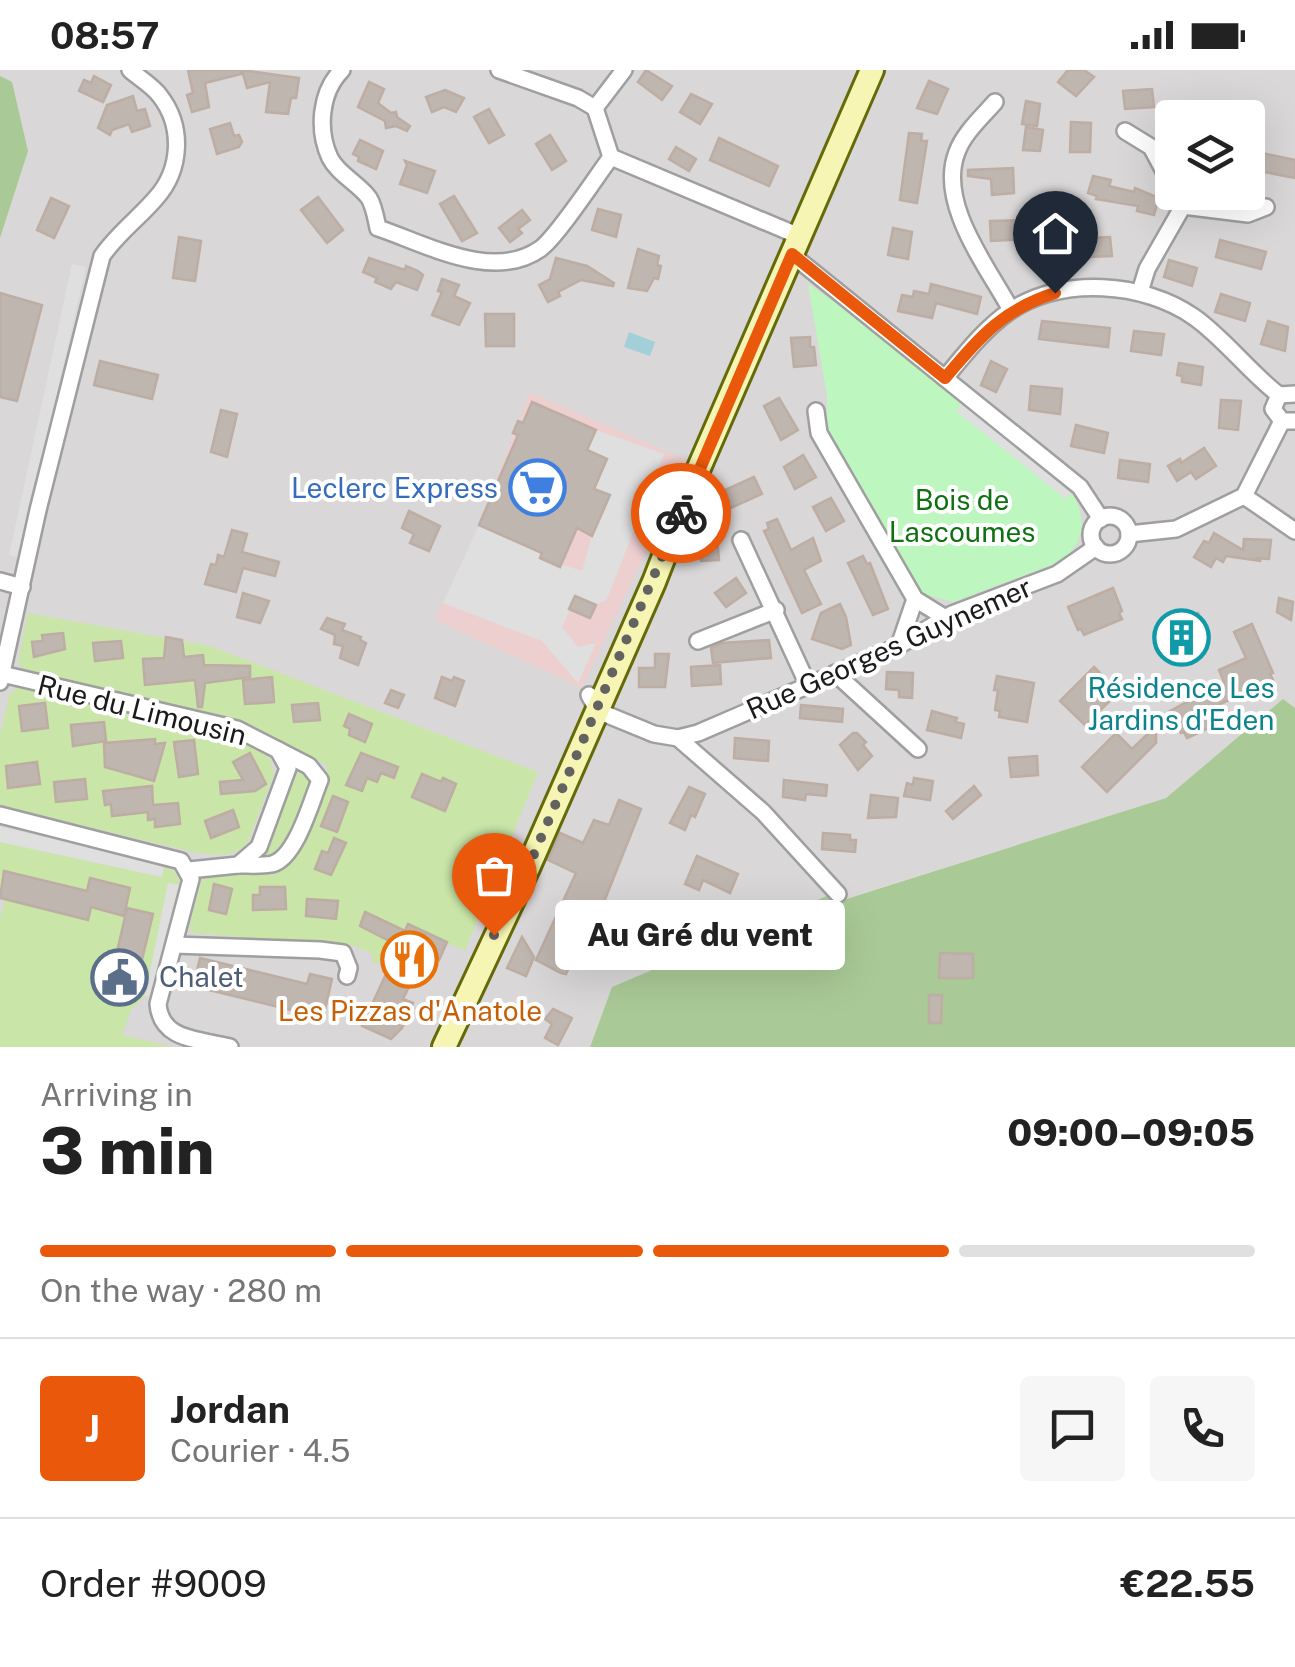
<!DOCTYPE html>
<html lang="en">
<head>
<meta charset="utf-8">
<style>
  :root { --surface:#fff; --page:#f6f6f6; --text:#222; --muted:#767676; --line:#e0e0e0; --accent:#ea580c }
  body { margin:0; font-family:"Public Sans",sans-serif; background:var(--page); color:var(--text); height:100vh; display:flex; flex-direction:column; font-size:38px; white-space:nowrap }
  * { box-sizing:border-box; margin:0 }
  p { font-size:32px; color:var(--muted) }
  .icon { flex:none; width:55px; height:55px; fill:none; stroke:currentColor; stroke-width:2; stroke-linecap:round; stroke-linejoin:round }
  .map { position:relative; height:977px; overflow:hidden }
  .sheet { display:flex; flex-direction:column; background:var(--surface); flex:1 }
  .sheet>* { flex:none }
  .buttons { position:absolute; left:1155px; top:30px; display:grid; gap:20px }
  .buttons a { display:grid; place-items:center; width:110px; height:110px; border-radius:10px; background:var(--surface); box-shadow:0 10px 40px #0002; font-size:50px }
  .pin { position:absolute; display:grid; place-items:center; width:85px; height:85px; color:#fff; margin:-102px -42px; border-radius:50% 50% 50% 0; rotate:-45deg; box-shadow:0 0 10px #0007 }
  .pin .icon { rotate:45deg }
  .courier { position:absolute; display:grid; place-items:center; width:100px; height:100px; margin:-50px; border:8px solid #ea580c; border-radius:50%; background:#fff; color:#222; box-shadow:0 2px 12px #0007 }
  .bubble { position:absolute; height:70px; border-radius:10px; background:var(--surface); box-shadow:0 10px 40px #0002; font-size:32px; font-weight:800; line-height:70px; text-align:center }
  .head em { font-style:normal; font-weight:800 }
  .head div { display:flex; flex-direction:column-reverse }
  .head { display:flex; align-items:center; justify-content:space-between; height:170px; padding:0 40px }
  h1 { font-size:65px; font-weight:800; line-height:75px }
  .bar { display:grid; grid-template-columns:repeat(4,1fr); gap:15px 10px; align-content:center; height:120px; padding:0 40px }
  .bar i { height:12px; border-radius:8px; background:var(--line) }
  .bar .selected { background:var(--accent) }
  .bar p { grid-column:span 4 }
  .line { display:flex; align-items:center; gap:25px; padding:0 40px; border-top:2px solid var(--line) }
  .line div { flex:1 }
  .round { display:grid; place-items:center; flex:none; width:105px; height:105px; border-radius:10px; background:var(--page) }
  .status { display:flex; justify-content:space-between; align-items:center; height:70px; padding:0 50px; background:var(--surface); direction:ltr }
  .status svg { height:28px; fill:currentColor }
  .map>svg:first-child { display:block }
  .residential { fill:#d9d7d8; fill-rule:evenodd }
  .commercial { fill:#edcfd0 }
  .grass { fill:#c9e5a7 }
  .forest { fill:#a9ca96 }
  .park { fill:#bdf6be }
  .parking { fill:#dfdfdf }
  .water { fill:#a2cfd8 }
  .building { fill:#c0b6b0; stroke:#bdada3; stroke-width:2.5 }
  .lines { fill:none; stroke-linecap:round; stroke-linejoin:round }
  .street-casing { stroke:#9f9f9f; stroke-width:20 }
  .secondary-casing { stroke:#656a09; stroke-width:28 }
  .street { stroke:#fff; stroke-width:15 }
  .secondary { stroke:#f6f5b4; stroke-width:22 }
  .done { stroke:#646260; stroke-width:10; stroke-dasharray:0 18 }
  .route { stroke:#ea580c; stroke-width:12 }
  .labels { text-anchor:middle; stroke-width:8; stroke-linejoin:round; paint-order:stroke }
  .shop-label { font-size:28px; fill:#366cbe; stroke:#fff; text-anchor:end }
  .park-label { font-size:28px; fill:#107112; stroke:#fff }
  .street-label { font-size:28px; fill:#1b1b1b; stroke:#fff }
  .culture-label { font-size:28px; fill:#0d838f; stroke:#fff }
  .service-label { font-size:28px; fill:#4e5e75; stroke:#fff; text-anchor:start }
  .food-label { font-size:28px; fill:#c56008; stroke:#fff }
</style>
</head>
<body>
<div class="status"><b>08:57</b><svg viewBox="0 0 49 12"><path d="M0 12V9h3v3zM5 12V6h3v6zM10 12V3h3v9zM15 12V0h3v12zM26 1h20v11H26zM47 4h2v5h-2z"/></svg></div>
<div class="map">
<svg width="1295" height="977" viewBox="0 0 1295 977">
  <rect width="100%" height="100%" fill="#ece7e0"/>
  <!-- residential -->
  <path class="residential" d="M0 0H1295V638L1282 630 1166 728 842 830 612 917 590 977H0ZM1172 48H1248V122H1172Z"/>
  <!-- commercial -->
  <polygon class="commercial" points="530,322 688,391 582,618 435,550 479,455"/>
  <!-- grass -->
  <g class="grass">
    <polygon points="28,543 210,576 538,702 465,881 408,855 395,886 373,894 372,884 356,876 192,863 189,859 201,810 207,804 264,804 292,792 297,787 325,716 327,695 241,650 23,599 18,592"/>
    <path d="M21 616 233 666 269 685 274 704 247 774C233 788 216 785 198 783L0 736V665L10 623Z"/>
    <path d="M301 702 311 707 312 714C303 736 294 783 268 787L263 778 292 707Z"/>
    <polygon points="0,772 161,807 165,792 178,806 179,815 168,813 145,926 131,940 122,965 172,977 0,977 0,851 5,829 87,850 91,837 126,846 117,882 109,882 99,921 152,844 126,837 130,818 91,808 87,821 5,801 0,818"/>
  </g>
  <!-- forest -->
  <g class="forest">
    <polygon points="0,6 12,12 28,81 0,168"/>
    <polygon points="1283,629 1295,638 1295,977 590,977 612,917 829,825 843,830 1166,728"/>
  </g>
  <!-- park -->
  <path class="park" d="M808 214 853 244 963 333 957 341 1066 429 1072 422C1087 451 1086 471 1060 492L953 532 919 523 827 367V326Z"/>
  <!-- parking -->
  <g class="parking">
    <polygon points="72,194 86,197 19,488 9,485"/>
    <polygon points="968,326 1078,415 1066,429 956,341"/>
    <polygon points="596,360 664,384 607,529 596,535 575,527 562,557 578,577 596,573 578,613 542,571 443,533 479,455 542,483 541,488 582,501 592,466 610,426 594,419 607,390 587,380"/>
    <polygon points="0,757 165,793 162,807 0,772"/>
    <polygon points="168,813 180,815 156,928 145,926"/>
  </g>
  <!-- water -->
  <polygon class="water" points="629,262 655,272 650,286 624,277"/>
  <!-- building -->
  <g class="building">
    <polygon points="188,0 241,0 241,4 205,13 209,37 192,42 187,25 193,23"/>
    <polygon points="242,0 299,8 296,28 291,28 288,44 266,42 270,12 247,18"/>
    <polygon points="646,0 672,16 662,30 638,12"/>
    <polygon points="1068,0 1084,0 1094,7 1076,26 1058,12"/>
    <polygon points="94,6 111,15 103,32 79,21 84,10 91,13"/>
    <polygon points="929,11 948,19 937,44 917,38"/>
    <polygon points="369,12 384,19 378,33 391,43 396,42 397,47 410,56 407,61 396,56 386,58 385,51 358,37"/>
    <polygon points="1152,19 1154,37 1125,39 1123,21"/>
    <polygon points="445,20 464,28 456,42 444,37 432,42 426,27"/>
    <polygon points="691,24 712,34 700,54 680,42"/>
    <polygon points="133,26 137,41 145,39 150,56 132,62 129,54 112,60 110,65 98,58 107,35"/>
    <polygon points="1026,31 1040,34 1037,56 1022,54"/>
    <polygon points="489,39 504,65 489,73 474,47"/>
    <polygon points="1071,52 1091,53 1090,82 1070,82"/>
    <polygon points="230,53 234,66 239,65 242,72 239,77 217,84 210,59"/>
    <polygon points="1026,57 1043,60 1040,81 1023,80"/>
    <polygon points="909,63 922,64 921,71 927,71 917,133 900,130"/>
    <polygon points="550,65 566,91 552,100 536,74"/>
    <polygon points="719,68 778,96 769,116 710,90"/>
    <polygon points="360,70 383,81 376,99 358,91 359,87 353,84"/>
    <polygon points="676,77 696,89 689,101 669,89"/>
    <polygon points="1252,81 1295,90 1295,108 1249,99"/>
    <polygon points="405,91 435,101 427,123 400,114 407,95"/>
    <polygon points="1013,98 1014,123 992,125 991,109 968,106 968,100"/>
    <polygon points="1093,106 1111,110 1109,116 1134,122 1135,118 1159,128 1154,145 1137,141 1138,136 1096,129 1097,126 1088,123"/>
    <polygon points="454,126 477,163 462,171 440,134"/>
    <polygon points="318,127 343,160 327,173 301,140"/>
    <polygon points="51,128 69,136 54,168 37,160"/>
    <polygon points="598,139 621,145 616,167 592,160"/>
    <polygon points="522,140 530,150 518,159 522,163 510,172 499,158"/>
    <polygon points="1029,150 1030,169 991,171 990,151"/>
    <polygon points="893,158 912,162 908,189 888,185"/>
    <polygon points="179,167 201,171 195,211 173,208"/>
    <polygon points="1057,167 1059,185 1031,187 1030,169"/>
    <polygon points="1110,167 1112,186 1089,187 1088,168"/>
    <polygon points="1220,170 1266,182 1261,199 1216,187"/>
    <polygon points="638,179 659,186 657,195 661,196 658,209 654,208 647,221 628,218"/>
    <polygon points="369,188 405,200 406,196 418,201 423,205 417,220 396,212 391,219 375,212 377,208 363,202"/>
    <polygon points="556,188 587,196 614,213 613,216 581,210 558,222 560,226 548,232 539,215 550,209"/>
    <polygon points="1169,190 1197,198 1192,216 1164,207"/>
    <polygon points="442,209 459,215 454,226 470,233 459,255 432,245 442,222 438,221"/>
    <polygon points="931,214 981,227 977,244 936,233 932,248 898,241 902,225 913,227 914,221 929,224"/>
    <polygon points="0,223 42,235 17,331 0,327"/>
    <polygon points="1221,224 1250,233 1245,251 1215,242"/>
    <polygon points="485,244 514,244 514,276 486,276"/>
    <polygon points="1042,251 1110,258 1108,277 1039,269"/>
    <polygon points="1268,251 1288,257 1285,281 1261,274"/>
    <polygon points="1134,261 1164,264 1161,285 1131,281"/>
    <polygon points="810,267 810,277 814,277 816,295 794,297 791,268"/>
    <polygon points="100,291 158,305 152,329 94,315"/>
    <polygon points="991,291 1007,299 996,322 981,315"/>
    <polygon points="1179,293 1203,297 1201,315 1182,312 1182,306 1177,305"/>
    <polygon points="1031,316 1062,319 1060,344 1029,340"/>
    <polygon points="779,328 798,360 781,370 764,336"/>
    <polygon points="1221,330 1241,331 1238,360 1219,358"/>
    <polygon points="532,332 596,360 587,380 607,389 594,419 610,425 592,466 577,458 560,497 540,488 542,483 479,455 518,365 513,363 518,351 523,353"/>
    <polygon points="221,340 237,344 227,387 211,382"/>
    <polygon points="1076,355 1108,363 1104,383 1071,376"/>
    <polygon points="1204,378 1216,396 1196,409 1191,402 1177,411 1168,396 1180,389 1181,393"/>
    <polygon points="803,385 816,407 795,419 784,397"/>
    <polygon points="1120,390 1150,394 1148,412 1118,408"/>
    <polygon points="754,407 762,424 724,441 720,431 726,429 723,421"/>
    <polygon points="831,428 844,451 826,461 813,437"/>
    <polygon points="409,441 440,456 429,481 410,473 414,464 402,458"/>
    <polygon points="777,449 791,480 813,468 821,491 804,500 821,534 802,543 764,461 769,459 767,453"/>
    <polygon points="232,460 247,464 242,482 279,492 275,506 243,498 236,522 205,514 211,494 216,495 218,485 224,487"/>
    <polygon points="1214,463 1243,480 1244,469 1271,470 1269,489 1256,488 1261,491 1226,486 1223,492 1216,488 1211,497 1194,487 1204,471 1209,473"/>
    <polygon points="717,467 719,490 701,491 699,468"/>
    <polygon points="863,486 867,494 870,493 888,539 873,545 848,493"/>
    <polygon points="736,508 746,523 726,537 715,523"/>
    <polygon points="1113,518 1122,541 1119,543 1122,549 1084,565 1081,559 1078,560 1068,537"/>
    <polygon points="243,523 269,531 260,553 237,547"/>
    <polygon points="575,526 596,535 590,548 569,539"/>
    <polygon points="1279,528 1293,532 1291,550 1277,542"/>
    <polygon points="840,534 846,547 851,575 842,579 812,569 821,543"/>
    <polygon points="1198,543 1209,566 1205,568 1208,574 1171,591 1168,585 1165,587 1154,564"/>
    <polygon points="327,548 345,554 342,560 361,567 360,570 366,573 358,595 340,588 343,576 334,574 335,565 321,559"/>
    <polygon points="1252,554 1273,603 1270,604 1273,610 1220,634 1224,651 1187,668 1184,662 1181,663 1170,641 1224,612 1219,600 1246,588 1234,562"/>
    <polygon points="63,563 65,579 34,587 32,572 43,571 42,565"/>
    <polygon points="166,567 182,570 184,587 203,585 204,595 250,596 250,607 205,613 202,637 198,637 195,610 145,615 143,589 164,588"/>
    <polygon points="769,570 771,588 713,593 711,578 722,573"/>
    <polygon points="121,571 123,588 95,591 93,573"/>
    <polygon points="655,584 669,584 665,617 639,617 639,598 655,598"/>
    <polygon points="720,595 721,614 692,616 691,597"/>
    <polygon points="1094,597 1119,622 1085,655 1060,631"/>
    <polygon points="887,602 913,603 912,628 899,627 899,620 886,619"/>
    <polygon points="997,606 1034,613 1027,652 999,647 1000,641 995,640 998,620 994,620"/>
    <polygon points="272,607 274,632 245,634 243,610"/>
    <polygon points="442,607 452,611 454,607 464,611 455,636 435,628"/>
    <polygon points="391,620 404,625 398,638 385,633"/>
    <polygon points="45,633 48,658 22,661 19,636"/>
    <polygon points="318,633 320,650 294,652 292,635"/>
    <polygon points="801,635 843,639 842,652 800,648"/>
    <polygon points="932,641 957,648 955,652 964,654 961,668 927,660"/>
    <polygon points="349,644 372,654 365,672 349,665 350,659 344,656"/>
    <polygon points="104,652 106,671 73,676 71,655"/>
    <polygon points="1156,656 1156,673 1107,722 1082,697 1116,663 1132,679"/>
    <polygon points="853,663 857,663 866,672 863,675 872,686 858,700 840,675"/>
    <polygon points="735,668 769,671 768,691 734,688"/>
    <polygon points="155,669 155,674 165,673 154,711 105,697 104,673"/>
    <polygon points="194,670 198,704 179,707 174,672"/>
    <polygon points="250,683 266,714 255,721 221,724 220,712 243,710 233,692"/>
    <polygon points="361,683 398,697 394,708 381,703 377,712 367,708 362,721 346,715"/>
    <polygon points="1037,686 1038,705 1011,707 1009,688"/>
    <polygon points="37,692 40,714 8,718 6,696"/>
    <polygon points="422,704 441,712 443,708 456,714 445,741 412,727"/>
    <polygon points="914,708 933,711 930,730 904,726 907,713 913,715"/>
    <polygon points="85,709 87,729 56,732 54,712"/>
    <polygon points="784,710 827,715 826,726 806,724 805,730 783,727"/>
    <polygon points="152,716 153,735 178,733 180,754 155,757 155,749 148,750 148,742 112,746 111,734 105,735 103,721"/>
    <polygon points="974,716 981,725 953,749 946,741"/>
    <polygon points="689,717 705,724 695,747 691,745 685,760 670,753"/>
    <polygon points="871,725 898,728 896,747 868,748"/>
    <polygon points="333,726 348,732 337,762 321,756"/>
    <polygon points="619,730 641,739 594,857 589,855 566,904 561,903 536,890 576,803 548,790 560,763 583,773 594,750 609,755"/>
    <polygon points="233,740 239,757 211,768 205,751"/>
    <polygon points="823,763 850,765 850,770 856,770 855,782 822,779"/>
    <polygon points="334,768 346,773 331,805 315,799 322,781 328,783"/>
    <polygon points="697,786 738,804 730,823 703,810 699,820 685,814"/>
    <polygon points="4,801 87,821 90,808 130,818 124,846 91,837 88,850 0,828"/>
    <polygon points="214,814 232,819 226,844 209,840"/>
    <polygon points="260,817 285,817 286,839 253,840 253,825 260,825"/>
    <polygon points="307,829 338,831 336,849 306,846"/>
    <polygon points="645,834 655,842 615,891 602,880 634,841 637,843"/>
    <polygon points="127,838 153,844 132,931 99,922 109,881 117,882"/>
    <polygon points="365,842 405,861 408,854 447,872 439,890 425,884 403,929 413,933 402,958 391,969 362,956 399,876 360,856"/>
    <polygon points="522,867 534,887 526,906 507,898"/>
    <polygon points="940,883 973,884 973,908 939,908"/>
    <polygon points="200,888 307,914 310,904 332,909 323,948 193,916"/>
    <polygon points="929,925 942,925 941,953 929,953"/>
    <polygon points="553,939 572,948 558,975 545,968 552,954 545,949"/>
  </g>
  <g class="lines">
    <defs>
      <g id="street">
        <path d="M342 0C320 22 317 60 330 88 338 104 359 114 369 128 374 136 376 149 378 158 426 174 493 212 540 179 557 167 596 107 611 87"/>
        <polyline points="499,0 578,28 595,38 611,87 799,166"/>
        <path d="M995 32C982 47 964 63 957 82 937 133 987 196 1011 240"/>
        <polyline points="595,38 624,0"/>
        <polyline points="1125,61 1151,77 1172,116"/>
        <polyline points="1183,136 1248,144 1266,137"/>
        <polyline points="791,184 1080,417 1101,449"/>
        <polyline points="1140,222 1147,199 1183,136 1176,122"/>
        <path d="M945 308C965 284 984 259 1010 241 1062 206 1144 212 1194 247 1225 269 1249 302 1279 325"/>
        <polyline points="1295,324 1279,325 1273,339 1282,351 1295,351"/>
        <polyline points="816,341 819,363 915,529 944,547"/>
        <polyline points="1244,426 1295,461"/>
        <circle cx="1110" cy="465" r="19"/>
        <polyline points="1129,464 1176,459 1244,426 1282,351"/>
        <polyline points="741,470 808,615"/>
        <polyline points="0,511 22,517"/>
        <polyline points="698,571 776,540"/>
        <polyline points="900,573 915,529"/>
        <polyline points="835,603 918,679"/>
        <polyline points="2,604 237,659 278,680 288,698 259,777 238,795 189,800"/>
        <path d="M0 612 38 440 102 186C118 163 138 149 156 128 181 100 184 57 160 26 153 16 139 8 130 0"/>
        <polyline points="589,625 598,641 654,664 678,668 763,742 838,824"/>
        <polyline points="678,668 698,663 895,578 952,544 1057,504 1096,477"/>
        <path d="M0 745 181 791 191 809 158 934C161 971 199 969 230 977"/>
        <path d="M238 795C249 795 262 796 272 794 296 788 311 732 320 710L309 696 278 680"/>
        <polyline points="174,875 320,880 343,883 349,898 347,906"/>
      </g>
      <polyline id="secondary" points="444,977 528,798 654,512 695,407 872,0"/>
    </defs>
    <!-- street casing -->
    <use href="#street" class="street-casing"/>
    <!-- secondary casing -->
    <use href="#secondary" class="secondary-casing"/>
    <!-- street -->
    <use href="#street" class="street"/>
    <!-- secondary -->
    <use href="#secondary" class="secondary"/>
  </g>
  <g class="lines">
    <!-- done -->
    <polyline class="done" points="494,865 528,798 681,443"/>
    <!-- route -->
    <path class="route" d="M681 443 792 184 945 308C980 267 1002 240 1055 223"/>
  </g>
  <!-- icons -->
  <defs>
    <symbol id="supermarket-ring" viewBox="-11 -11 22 22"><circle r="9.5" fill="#fff" stroke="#3f7fe0" stroke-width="1.5"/><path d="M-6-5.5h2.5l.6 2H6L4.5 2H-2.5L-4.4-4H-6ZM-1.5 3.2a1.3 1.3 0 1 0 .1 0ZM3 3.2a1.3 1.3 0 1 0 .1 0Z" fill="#3f7fe0"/></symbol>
    <symbol id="building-ring" viewBox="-11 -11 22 22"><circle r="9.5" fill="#fff" stroke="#0f9aa8" stroke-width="1.5"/><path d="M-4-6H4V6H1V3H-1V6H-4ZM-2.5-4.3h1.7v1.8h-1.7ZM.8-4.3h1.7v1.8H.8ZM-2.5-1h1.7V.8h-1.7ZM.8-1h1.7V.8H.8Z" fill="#0f9aa8"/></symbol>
    <symbol id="restaurant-ring" viewBox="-11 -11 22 22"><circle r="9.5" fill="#fff" stroke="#e8710a" stroke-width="1.5"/><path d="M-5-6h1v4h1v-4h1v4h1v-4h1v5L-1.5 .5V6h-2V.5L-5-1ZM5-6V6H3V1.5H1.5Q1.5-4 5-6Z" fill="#e8710a"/></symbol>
    <symbol id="civic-ring" viewBox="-11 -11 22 22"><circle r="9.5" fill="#fff" stroke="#5c6f8a" stroke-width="1.5"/><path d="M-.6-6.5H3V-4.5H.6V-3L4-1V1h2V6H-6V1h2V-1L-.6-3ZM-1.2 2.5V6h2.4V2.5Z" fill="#5c6f8a"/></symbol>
  </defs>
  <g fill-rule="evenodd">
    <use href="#supermarket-ring" x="506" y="386" width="63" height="63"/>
    <use href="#building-ring" x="1150" y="536" width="63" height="63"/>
    <use href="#restaurant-ring" x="378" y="858" width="63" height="63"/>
    <use href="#civic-ring" x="88" y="876" width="63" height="63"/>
  </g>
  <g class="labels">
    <!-- shop labels -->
    <g class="shop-label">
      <text x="498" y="428">Leclerc Express</text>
    </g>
    <!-- park labels -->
    <g class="park-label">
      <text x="962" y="440">Bois de<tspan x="962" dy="32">Lascoumes</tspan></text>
    </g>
    <!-- street labels -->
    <g class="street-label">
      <text transform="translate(889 578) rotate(-24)" y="10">Rue Georges Guynemer</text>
      <text transform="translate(142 640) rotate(14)" y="10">Rue du Limousin</text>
    </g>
    <!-- culture labels -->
    <g class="culture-label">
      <text x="1181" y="628">Résidence Les<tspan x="1181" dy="32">Jardins d'Eden</tspan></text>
    </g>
    <!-- service labels -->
    <g class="service-label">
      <text x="159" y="917">Chalet</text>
    </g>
    <!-- food labels -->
    <g class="food-label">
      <text x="410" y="951">Les Pizzas d'Anatole</text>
    </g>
  </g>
</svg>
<div class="buttons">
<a><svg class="icon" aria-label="layers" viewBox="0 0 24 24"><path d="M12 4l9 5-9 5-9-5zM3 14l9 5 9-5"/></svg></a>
</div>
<div class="pin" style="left:494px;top:865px;background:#ea580c"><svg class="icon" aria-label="bag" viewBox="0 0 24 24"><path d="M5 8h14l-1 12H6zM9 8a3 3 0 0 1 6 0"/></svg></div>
<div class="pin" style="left:1055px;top:223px;background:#1f2937"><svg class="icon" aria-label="home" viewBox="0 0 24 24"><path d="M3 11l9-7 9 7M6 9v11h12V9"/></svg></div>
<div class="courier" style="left:681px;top:443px"><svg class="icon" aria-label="bike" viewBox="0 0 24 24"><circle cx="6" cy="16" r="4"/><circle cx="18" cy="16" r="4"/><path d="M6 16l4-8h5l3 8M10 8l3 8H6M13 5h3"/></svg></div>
<div class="bubble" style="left:555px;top:830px;width:290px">Au Gré du vent</div>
</div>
<section class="sheet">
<div class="head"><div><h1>3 min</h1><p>Arriving in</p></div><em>09:00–09:05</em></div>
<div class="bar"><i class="selected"></i><i class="selected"></i><i class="selected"></i><i></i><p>On the way · 280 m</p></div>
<div class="line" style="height:180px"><b class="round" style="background:var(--accent);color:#fff">J</b><div><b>Jordan</b><p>Courier · 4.5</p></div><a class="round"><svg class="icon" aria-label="chat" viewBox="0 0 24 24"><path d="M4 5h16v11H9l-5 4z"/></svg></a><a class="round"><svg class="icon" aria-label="phone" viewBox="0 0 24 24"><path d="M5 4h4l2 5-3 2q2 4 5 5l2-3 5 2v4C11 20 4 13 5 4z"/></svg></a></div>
<div class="line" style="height:130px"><div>Order #9009</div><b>€22.55</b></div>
</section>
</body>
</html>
